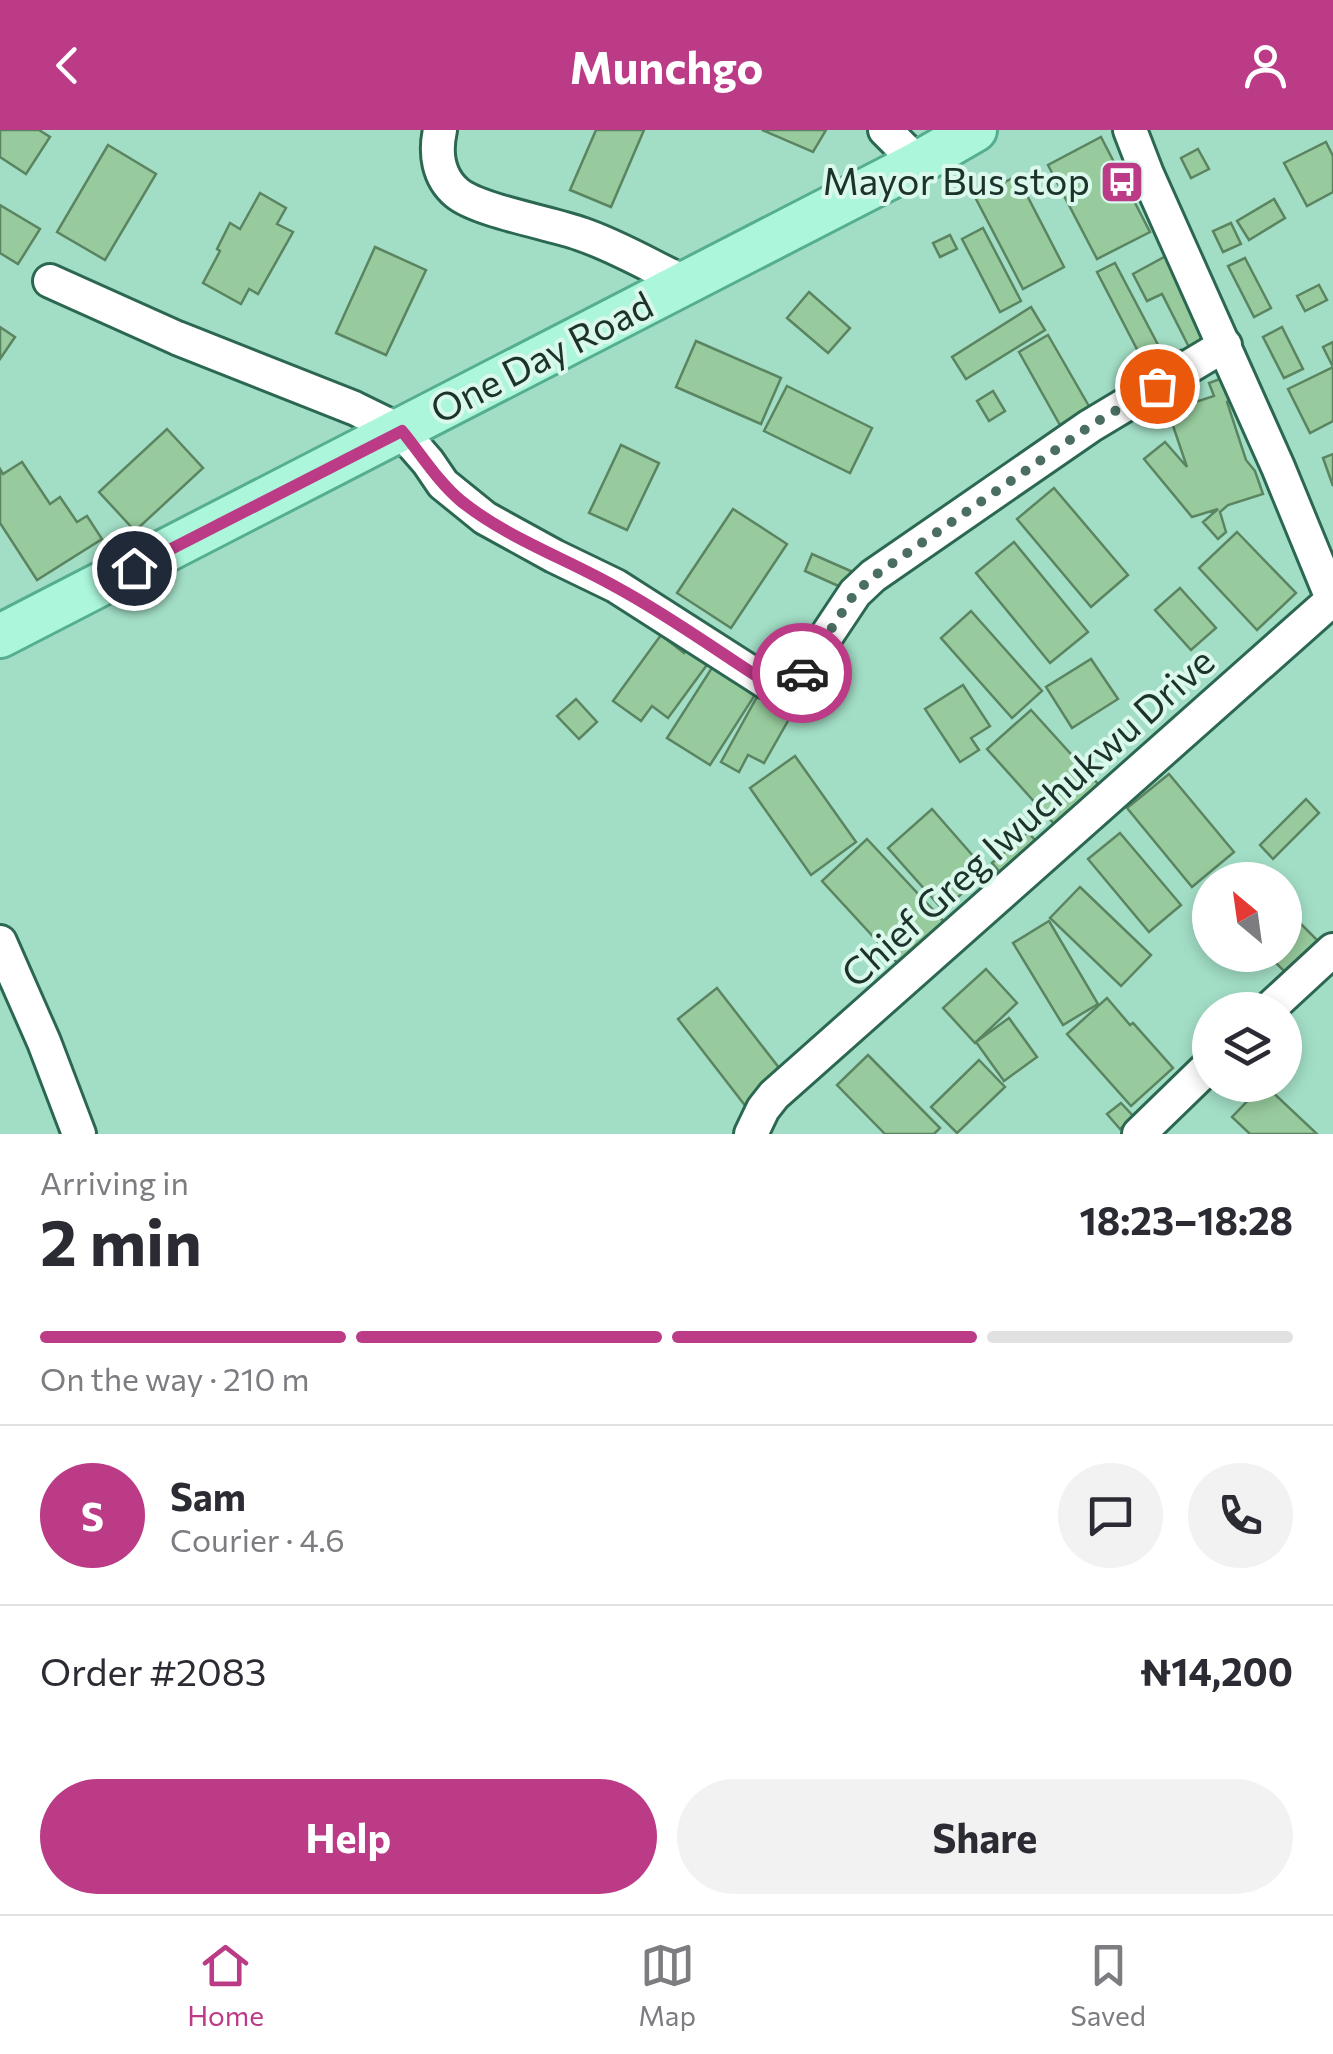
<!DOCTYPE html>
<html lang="en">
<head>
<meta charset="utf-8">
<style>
  :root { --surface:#fff; --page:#f2f2f3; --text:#2b2b33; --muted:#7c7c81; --line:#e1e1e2; --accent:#bb3b87 }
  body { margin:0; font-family:Commissioner,sans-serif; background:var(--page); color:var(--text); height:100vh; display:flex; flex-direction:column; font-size:38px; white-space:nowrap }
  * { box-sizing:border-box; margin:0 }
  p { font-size:32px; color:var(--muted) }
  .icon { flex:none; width:55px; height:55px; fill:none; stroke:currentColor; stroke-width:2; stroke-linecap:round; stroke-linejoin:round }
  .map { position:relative; height:1004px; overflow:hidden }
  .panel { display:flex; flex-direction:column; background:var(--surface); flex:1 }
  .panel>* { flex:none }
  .needle { width:65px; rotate:331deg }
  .controls { position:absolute; left:1192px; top:732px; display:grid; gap:20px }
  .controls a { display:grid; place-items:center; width:110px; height:110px; border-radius:50%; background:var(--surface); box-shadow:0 5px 15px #0003; font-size:50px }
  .pin { position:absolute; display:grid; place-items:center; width:85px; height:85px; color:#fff; margin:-42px; border:5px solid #fff; border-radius:50%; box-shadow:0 2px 10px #0007 }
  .courier { position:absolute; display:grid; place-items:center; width:100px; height:100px; margin:-50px; border:8px solid #bb3b87; border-radius:50%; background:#fff; color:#222; box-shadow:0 2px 12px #0007 }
  .head em { font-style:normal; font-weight:700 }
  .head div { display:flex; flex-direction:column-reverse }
  .head { display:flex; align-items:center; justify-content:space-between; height:170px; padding:0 40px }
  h1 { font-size:65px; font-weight:700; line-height:75px }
  .bar { display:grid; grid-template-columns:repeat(4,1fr); gap:15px 10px; align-content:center; height:120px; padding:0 40px }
  .bar i { height:12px; border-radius:8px; background:var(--line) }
  .bar .on { background:var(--accent) }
  .bar p { grid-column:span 4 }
  .line { display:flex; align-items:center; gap:25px; padding:0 40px; border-top:2px solid var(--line) }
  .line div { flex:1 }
  .round { display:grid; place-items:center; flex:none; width:105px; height:105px; border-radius:52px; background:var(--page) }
  .cta { display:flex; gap:20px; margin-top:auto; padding:20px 40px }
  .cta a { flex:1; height:115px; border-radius:60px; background:var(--accent); color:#fff; font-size:40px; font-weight:700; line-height:115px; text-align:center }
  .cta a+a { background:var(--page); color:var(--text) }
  header { display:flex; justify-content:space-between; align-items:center; height:130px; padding:0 40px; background:var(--accent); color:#fff; font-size:45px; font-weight:700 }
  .menu { display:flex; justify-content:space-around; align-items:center; height:140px; border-top:2px solid var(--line); background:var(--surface); font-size:28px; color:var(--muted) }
  .menu a { display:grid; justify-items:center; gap:5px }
  .menu .on { color:var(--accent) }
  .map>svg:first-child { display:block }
  .building { fill:#97cb9d; stroke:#5b8461; stroke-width:2.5 }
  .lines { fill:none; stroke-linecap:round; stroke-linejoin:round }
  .minor-casing { stroke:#2c6752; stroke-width:38 }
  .major-casing { stroke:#55ae8f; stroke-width:48 }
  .minor { stroke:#fff; stroke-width:32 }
  .major { stroke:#acf6dc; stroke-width:42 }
  .done { stroke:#4a6f61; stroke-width:10; stroke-dasharray:0 18 }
  .route { stroke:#bb3b87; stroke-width:12 }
  .labels { text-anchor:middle; stroke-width:8; stroke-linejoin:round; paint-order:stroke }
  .poi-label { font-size:38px; fill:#1b332a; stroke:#daf8eb; text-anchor:end }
  .street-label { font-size:38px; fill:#1b332a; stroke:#daf8eb }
</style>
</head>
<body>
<header><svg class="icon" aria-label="back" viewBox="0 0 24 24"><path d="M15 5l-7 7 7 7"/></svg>Munchgo<svg class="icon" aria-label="person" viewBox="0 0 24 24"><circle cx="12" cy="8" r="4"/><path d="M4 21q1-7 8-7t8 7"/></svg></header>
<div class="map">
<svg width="1333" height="1004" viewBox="0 0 1333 1004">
  <rect width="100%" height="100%" fill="#a2dec6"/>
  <!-- building -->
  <g class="building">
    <polygon points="0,0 39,0 50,7 26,44 0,27"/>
    <polygon points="596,0 644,0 611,77 570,60"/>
    <polygon points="762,0 826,0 813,22"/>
    <polygon points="1101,7 1150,102 1097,129 1048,35"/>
    <polygon points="1326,12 1333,26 1333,62 1307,76 1284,33"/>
    <polygon points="108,15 156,44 105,130 57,102"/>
    <polygon points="1198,19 1209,39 1191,48 1181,28"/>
    <polygon points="1017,46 1064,137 1023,159 975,67"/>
    <polygon points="260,63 286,78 277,94 293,102 258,164 249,159 241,174 203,153 220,121 217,119 230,93 240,99"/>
    <polygon points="1274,69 1285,88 1249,110 1237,91"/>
    <polygon points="0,75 40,99 18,134 0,123"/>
    <polygon points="1231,93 1241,114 1223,122 1213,101"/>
    <polygon points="983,98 1021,171 1000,182 962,109"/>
    <polygon points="950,105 957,119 940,127 933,113"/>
    <polygon points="375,117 426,140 386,225 336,203"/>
    <polygon points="1166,126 1211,213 1192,223 1162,164 1147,171 1133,144"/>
    <polygon points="1245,128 1271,178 1254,187 1228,136"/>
    <polygon points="1115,133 1165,228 1181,220 1190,235 1155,254 1097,142"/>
    <polygon points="1319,155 1327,170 1305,181 1297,166"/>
    <polygon points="809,162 850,198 828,223 787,188"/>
    <polygon points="1031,177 1045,200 966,249 952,227"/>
    <polygon points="0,197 15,207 0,229"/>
    <polygon points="1282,197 1303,239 1284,248 1263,207"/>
    <polygon points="1048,205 1090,278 1060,295 1019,222"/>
    <polygon points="696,211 781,248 761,294 676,257"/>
    <polygon points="1333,212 1333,291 1310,303 1288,259 1333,237 1323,217"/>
    <polygon points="1228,246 1235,266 1227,272 1246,330 1255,341 1263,364 1228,375 1220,382 1226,402 1218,409 1203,392 1218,379 1192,387 1144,329 1165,312 1187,337 1170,287 1183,276 1214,266 1209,253"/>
    <polygon points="787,256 872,298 850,343 764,301"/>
    <polygon points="993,261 1005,281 989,291 977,271"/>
    <polygon points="167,299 203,338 135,401 99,362"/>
    <polygon points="621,315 659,333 627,400 589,383"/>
    <polygon points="1333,324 1333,356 1323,328"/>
    <polygon points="22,332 50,374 60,367 77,392 87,386 102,409 37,450 0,393 0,339 3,344"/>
    <polygon points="1054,358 1128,445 1091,477 1017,389"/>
    <polygon points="733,379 787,414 731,498 677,463"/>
    <polygon points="1237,402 1296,463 1257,500 1199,438"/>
    <polygon points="1014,412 1088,502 1050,533 976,443"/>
    <polygon points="812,424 862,446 854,463 805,441"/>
    <polygon points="1180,458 1216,498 1191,520 1155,480"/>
    <polygon points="971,481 1042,561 1012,588 941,508"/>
    <polygon points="661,505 684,523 688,518 709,532 668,588 652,576 641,591 613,571"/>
    <polygon points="1091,529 1118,569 1072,598 1046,557"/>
    <polygon points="717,530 760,557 710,635 667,608"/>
    <polygon points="963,555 990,596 971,608 979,620 960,632 925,579"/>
    <polygon points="763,556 797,575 764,633 748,625 739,642 721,632"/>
    <polygon points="576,569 597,592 579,609 557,586"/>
    <polygon points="1031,580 1099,655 1055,695 987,619"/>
    <polygon points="795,626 856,712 811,745 750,658"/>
    <polygon points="1169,644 1234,722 1192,757 1127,678"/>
    <polygon points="1306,669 1319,683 1273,729 1260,715"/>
    <polygon points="932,679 987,742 943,780 888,718"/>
    <polygon points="1028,702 1046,723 1010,754 992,733"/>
    <polygon points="1120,703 1181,775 1149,802 1088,729"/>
    <polygon points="867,709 948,796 902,838 822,751"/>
    <polygon points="1080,757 1151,825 1121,856 1050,788"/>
    <polygon points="1285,778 1319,812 1287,844 1268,825 1285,825"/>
    <polygon points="1049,791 1098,874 1063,895 1013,813"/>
    <polygon points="986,839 1017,873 975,913 943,878"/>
    <polygon points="717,858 787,948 747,978 678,889"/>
    <polygon points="1107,868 1130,895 1133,893 1173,938 1131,976 1067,904"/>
    <polygon points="1009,888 1037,927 1004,951 976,912"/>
    <polygon points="868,925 940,998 934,1004 885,1004 837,955"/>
    <polygon points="979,930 1005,957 957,1003 931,977"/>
    <polygon points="1263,955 1265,955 1317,1004 1250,1004 1232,987"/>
    <polygon points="1121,973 1134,987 1120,999 1107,984"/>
  </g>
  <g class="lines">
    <defs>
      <g id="minor">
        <path d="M440 0C435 23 438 47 457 63 479 81 551 93 581 104 617 116 652 137 686 153"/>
        <polyline points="885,0 918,33"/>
        <polyline points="1130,0 1147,44 1278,337 1333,471"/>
        <polyline points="50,151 177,208 354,278 401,301 428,332 443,354 485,388 554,426 616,456 766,552 783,557 795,553 855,463 873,446 1090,296 1225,215"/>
        <polyline points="0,812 44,912 79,1004"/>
        <polyline points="1268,880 1333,820"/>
        <polyline points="751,1004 763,979 774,965 1332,470"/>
        <polyline points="1139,1004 1210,935"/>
      </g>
      <polyline id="major" points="0,506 918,33 975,0"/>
    </defs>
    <!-- minor casing -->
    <use href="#minor" class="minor-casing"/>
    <!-- major casing -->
    <use href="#major" class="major-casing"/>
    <!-- minor -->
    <use href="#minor" class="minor"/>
    <!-- major -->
    <use href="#major" class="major"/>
  </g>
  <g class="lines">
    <!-- done -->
    <polyline class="done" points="802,543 855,463 874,446 1090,296 1157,256"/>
    <!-- route -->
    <path class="route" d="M134 438 402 301C421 324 438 352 461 371 507 408 565 428 616 457 668 485 716 520 766 552L783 557 795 553 802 543"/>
  </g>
  <!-- icons -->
  <defs>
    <symbol id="bus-square" viewBox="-11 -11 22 22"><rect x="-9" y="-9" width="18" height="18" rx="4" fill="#bb3b87" stroke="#daf8eb"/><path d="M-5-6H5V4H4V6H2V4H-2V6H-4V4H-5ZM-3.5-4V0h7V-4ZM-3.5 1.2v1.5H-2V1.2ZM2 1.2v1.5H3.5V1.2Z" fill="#fff"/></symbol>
  </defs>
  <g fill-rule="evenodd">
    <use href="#bus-square" x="1097" y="27" width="50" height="50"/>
  </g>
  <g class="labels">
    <!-- poi labels -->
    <g class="poi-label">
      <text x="1090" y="65">Mayor Bus stop</text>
    </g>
    <!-- street labels -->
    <g class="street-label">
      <text transform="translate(542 228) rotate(-27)" y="13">One Day Road</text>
      <text transform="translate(1028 688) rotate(-42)" y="13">Chief Greg Iwuchukwu Drive</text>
    </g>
  </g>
</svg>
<div class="controls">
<a><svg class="needle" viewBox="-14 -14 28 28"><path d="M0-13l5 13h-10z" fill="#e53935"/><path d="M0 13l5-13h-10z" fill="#7c7c81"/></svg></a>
<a><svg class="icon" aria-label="layers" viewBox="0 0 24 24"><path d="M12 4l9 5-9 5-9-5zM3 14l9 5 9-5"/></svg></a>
</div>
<div class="pin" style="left:1157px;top:256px;background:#ea580c"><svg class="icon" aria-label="bag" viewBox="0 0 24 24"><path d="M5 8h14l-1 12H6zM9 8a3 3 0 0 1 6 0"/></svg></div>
<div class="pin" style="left:134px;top:438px;background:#1f2937"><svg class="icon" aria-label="home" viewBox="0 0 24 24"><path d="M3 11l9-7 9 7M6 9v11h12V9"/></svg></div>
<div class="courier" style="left:802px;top:543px"><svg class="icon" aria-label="car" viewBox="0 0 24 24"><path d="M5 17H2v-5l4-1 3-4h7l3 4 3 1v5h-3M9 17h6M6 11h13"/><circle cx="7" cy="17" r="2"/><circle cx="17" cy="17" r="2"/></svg></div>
</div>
<section class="panel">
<div class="head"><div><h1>2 min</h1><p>Arriving in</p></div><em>18:23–18:28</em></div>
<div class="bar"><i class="on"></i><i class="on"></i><i class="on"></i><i></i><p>On the way · 210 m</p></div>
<div class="line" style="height:180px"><b class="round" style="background:var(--accent);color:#fff">S</b><div><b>Sam</b><p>Courier · 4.6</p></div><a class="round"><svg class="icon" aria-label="chat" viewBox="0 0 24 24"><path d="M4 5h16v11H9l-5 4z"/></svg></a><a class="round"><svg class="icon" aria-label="phone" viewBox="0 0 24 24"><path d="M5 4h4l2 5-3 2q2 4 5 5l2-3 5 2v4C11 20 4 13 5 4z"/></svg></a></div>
<div class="line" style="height:130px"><div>Order #2083</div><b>₦14,200</b></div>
<div class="cta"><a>Help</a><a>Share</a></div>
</section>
<nav class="menu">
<a class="on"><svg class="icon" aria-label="home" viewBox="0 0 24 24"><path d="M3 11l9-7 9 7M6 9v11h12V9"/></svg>Home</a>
<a><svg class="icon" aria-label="map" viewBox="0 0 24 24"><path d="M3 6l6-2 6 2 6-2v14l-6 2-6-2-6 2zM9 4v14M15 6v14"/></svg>Map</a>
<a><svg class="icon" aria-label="saved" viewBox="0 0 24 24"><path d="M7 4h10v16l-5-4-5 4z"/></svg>Saved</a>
</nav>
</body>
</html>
